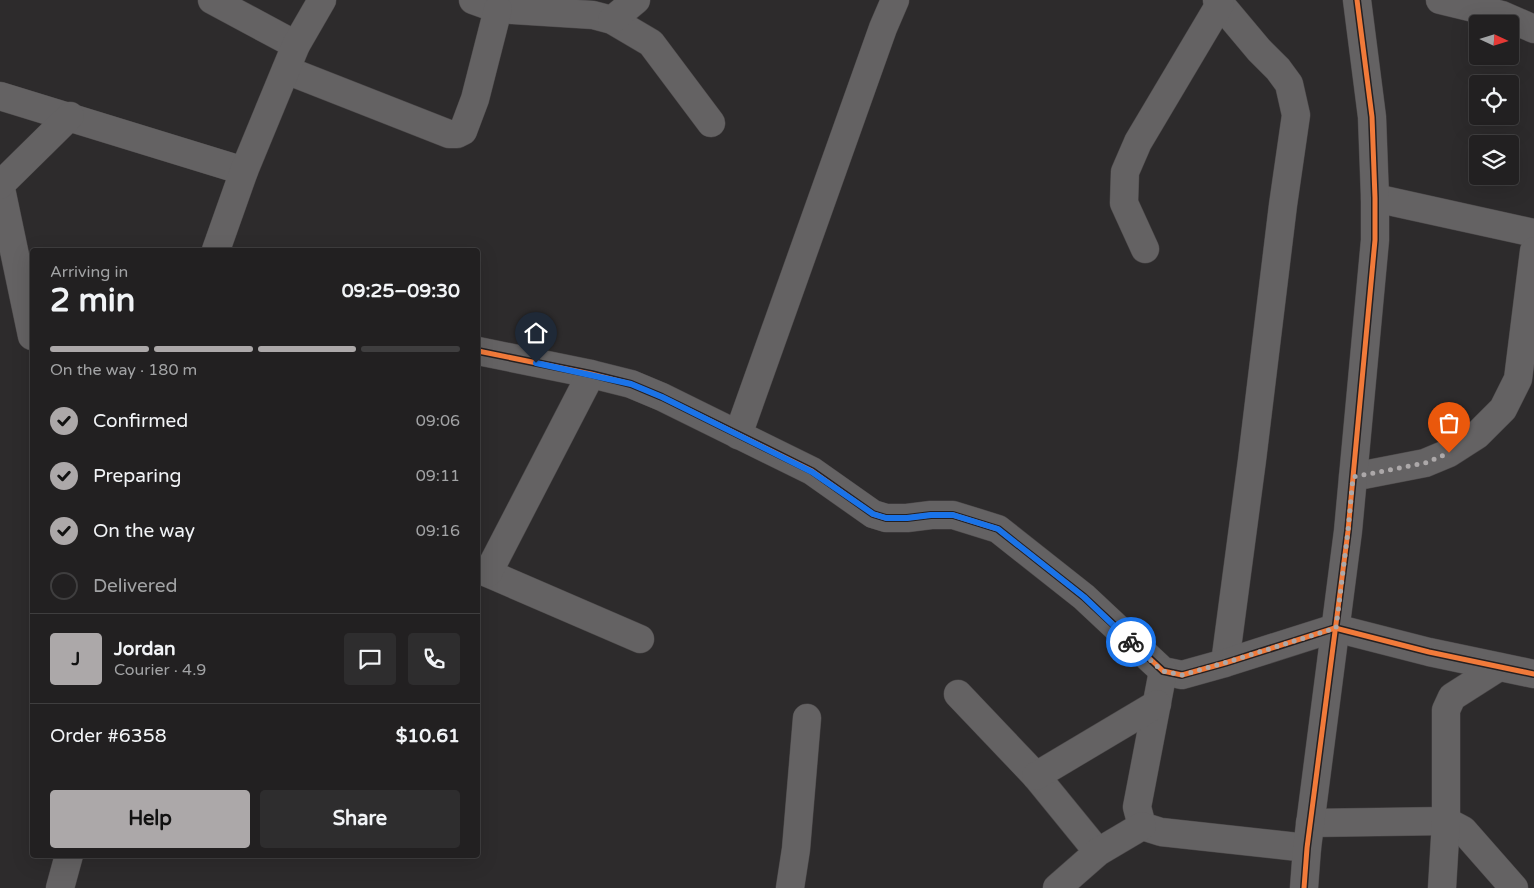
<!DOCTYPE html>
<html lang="en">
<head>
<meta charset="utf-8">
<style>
  :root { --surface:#222021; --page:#2e2d2e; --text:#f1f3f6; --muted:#a2a3a5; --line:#3f3e3f; --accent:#aca8a9 }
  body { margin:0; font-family:"Varela Round",sans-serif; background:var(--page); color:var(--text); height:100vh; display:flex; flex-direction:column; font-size:19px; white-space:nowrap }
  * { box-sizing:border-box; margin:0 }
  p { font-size:16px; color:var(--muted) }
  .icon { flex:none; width:28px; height:28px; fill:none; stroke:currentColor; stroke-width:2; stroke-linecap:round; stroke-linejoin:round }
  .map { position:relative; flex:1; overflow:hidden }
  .drawer { position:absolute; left:30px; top:248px; width:450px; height:610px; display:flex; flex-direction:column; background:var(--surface); border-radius:5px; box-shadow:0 5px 20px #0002,0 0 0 1px var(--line) }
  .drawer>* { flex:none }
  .needle { width:32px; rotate:94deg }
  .fabs { position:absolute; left:1469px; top:15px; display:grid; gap:10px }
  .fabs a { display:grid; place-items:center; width:50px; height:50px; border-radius:5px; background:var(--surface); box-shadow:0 5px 20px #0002,0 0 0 1px var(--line); font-size:25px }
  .pin { position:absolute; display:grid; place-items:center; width:42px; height:42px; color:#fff; margin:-51px -21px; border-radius:50% 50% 50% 0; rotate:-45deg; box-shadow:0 0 5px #0007 }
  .pin .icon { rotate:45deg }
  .courier { position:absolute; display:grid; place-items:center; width:50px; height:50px; margin:-25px; border:4px solid #1a73e8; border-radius:50%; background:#fff; color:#222; box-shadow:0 1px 6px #0007 }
  .headline em { font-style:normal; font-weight:700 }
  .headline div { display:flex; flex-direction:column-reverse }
  .headline { display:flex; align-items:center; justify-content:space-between; height:85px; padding:0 20px }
  h1 { font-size:32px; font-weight:700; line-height:38px }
  .bar { display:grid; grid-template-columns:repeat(4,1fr); gap:8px 5px; align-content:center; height:60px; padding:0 20px }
  .bar i { height:6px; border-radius:4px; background:var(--line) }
  .bar .selected { background:var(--accent) }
  .bar p { grid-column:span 4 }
  .line { display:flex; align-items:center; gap:12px; padding:0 20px; border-top:1px solid var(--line) }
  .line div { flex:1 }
  .round { display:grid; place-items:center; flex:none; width:52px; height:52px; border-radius:5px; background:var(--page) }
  ol { padding:0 20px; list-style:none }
  li { display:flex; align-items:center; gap:15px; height:55px }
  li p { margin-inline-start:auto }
  li .icon { padding:5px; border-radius:50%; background:var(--accent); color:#111; stroke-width:4 }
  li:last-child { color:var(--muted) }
  li i { width:28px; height:28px; border:2px solid var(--line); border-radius:50% }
  .primary-button { display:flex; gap:10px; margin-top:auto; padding:10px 20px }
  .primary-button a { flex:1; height:58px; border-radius:5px; background:var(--accent); color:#111; font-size:20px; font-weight:700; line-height:58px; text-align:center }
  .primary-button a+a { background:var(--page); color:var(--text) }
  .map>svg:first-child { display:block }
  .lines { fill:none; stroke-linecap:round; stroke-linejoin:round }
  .minor-casing { stroke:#4a4748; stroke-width:29 }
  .minor { stroke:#646263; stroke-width:28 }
  .cycleway-casing { stroke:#252021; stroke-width:8 }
  .cycleway { stroke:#f17a3a; stroke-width:5 }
  .done { stroke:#aca8a9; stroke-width:5; stroke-dasharray:0 9 }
  .route { stroke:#1a73e8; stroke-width:6 }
</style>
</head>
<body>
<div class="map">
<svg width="1534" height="888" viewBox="0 0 1534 888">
  <rect width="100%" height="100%" fill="#2d2b2c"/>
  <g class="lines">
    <defs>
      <g id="minor">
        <polyline points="212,0 296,45"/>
        <polyline points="473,0 498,9 593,15 612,20 651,43 711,123"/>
        <polyline points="1217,0 1259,50 1278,69 1289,84 1296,115 1283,205 1252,460 1225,663"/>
        <polyline points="1440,0 1502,15 1534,29"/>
        <polyline points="612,20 636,0"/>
        <polyline points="286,70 449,134 457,134 463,131 475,99 498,9"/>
        <polyline points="0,96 244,171"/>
        <polyline points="0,184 32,336"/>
        <polyline points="0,185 70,116"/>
        <polyline points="1375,198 1534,233"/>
        <polyline points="1145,249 1124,203 1125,172 1138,142 1220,4"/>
        <polyline points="216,250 244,171 296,45 322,0"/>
        <polyline points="478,351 591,374 631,384 662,397 812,471 873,514 886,518 907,518 931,515 953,515 998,529 1084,597 1163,671 1182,675 1225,663 1335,628 1429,652 1534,674"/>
        <polyline points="738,435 883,28 895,0"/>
        <polyline points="1353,477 1425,463 1449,453 1477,435 1503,409 1518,379 1534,251"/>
        <polyline points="478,569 640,639"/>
        <polyline points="488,573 591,374"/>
        <polyline points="1163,671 1137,807 1142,826 1161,832 1307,848"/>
        <polyline points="958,694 1036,776 1098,852"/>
        <polyline points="1036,776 1157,704"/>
        <polyline points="1310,823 1446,821 1463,830 1514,888"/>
        <polyline points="60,888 69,855"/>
        <polyline points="790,888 796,849 807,718"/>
        <polyline points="1057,888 1098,852 1142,826"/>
        <polyline points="1304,888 1307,848 1348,531 1375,240 1375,198 1372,117 1357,0"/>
        <polyline points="1442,888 1446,821 1446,710 1452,697 1499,667"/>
      </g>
    </defs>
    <!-- minor casing -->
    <use href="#minor" class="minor-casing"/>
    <!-- minor -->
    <use href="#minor" class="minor"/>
    <defs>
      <g id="cycleway">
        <polyline points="478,351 591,374 631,384 662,397 812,471 873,514 886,518 907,518 931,515 953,515 998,529 1084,597 1163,671 1182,675 1225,663 1335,628 1429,652 1534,674"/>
        <polyline points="1304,888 1307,848 1348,531 1375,240 1375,198 1372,117 1357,0"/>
      </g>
    </defs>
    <!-- cycleway casing -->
    <use href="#cycleway" class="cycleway-casing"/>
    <!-- cycleway -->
    <use href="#cycleway" class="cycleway"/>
  </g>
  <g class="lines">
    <!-- done -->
    <polyline class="done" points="1131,642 1162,671 1182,675 1224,663 1336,628 1348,531 1353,477 1425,463 1449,453"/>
    <!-- route -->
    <polyline class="route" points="536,363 631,384 662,397 812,472 873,514 886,518 907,518 931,515 953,515 998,529 1084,597 1131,642"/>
  </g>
</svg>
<div class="fabs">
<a><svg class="needle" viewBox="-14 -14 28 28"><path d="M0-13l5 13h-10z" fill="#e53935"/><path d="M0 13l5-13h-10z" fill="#a2a3a5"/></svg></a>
<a><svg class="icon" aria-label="locate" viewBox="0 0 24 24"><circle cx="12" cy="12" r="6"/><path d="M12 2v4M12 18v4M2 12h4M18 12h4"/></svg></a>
<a><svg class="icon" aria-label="layers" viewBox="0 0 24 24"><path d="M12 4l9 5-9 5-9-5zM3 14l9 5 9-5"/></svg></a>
</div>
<div class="pin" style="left:1449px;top:453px;background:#ea580c"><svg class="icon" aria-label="bag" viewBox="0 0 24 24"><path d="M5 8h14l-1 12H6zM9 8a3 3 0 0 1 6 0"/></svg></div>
<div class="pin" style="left:536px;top:363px;background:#1f2937"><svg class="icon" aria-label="home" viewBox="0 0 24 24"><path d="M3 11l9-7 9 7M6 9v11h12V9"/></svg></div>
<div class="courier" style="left:1131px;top:642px"><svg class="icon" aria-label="bike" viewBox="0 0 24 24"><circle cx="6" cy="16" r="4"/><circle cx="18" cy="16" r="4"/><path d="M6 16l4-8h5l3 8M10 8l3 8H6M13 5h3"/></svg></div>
<section class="drawer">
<div class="headline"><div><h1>2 min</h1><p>Arriving in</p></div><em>09:25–09:30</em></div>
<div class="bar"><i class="selected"></i><i class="selected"></i><i class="selected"></i><i></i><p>On the way · 180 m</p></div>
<ol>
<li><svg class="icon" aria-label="check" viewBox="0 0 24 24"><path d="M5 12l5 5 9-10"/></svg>Confirmed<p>09:06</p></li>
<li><svg class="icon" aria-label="check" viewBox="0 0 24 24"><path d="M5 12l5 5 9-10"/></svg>Preparing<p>09:11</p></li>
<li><svg class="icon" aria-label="check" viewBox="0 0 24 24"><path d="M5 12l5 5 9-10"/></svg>On the way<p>09:16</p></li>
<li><i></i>Delivered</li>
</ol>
<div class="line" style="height:90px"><b class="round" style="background:var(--accent);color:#111">J</b><div><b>Jordan</b><p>Courier · 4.9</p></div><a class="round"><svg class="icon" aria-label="chat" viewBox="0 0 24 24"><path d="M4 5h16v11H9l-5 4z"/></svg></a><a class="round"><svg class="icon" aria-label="phone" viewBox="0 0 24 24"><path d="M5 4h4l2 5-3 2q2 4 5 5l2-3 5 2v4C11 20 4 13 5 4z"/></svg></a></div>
<div class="line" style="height:65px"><div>Order #6358</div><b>$10.61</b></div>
<div class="primary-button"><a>Help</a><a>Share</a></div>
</section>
</div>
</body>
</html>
